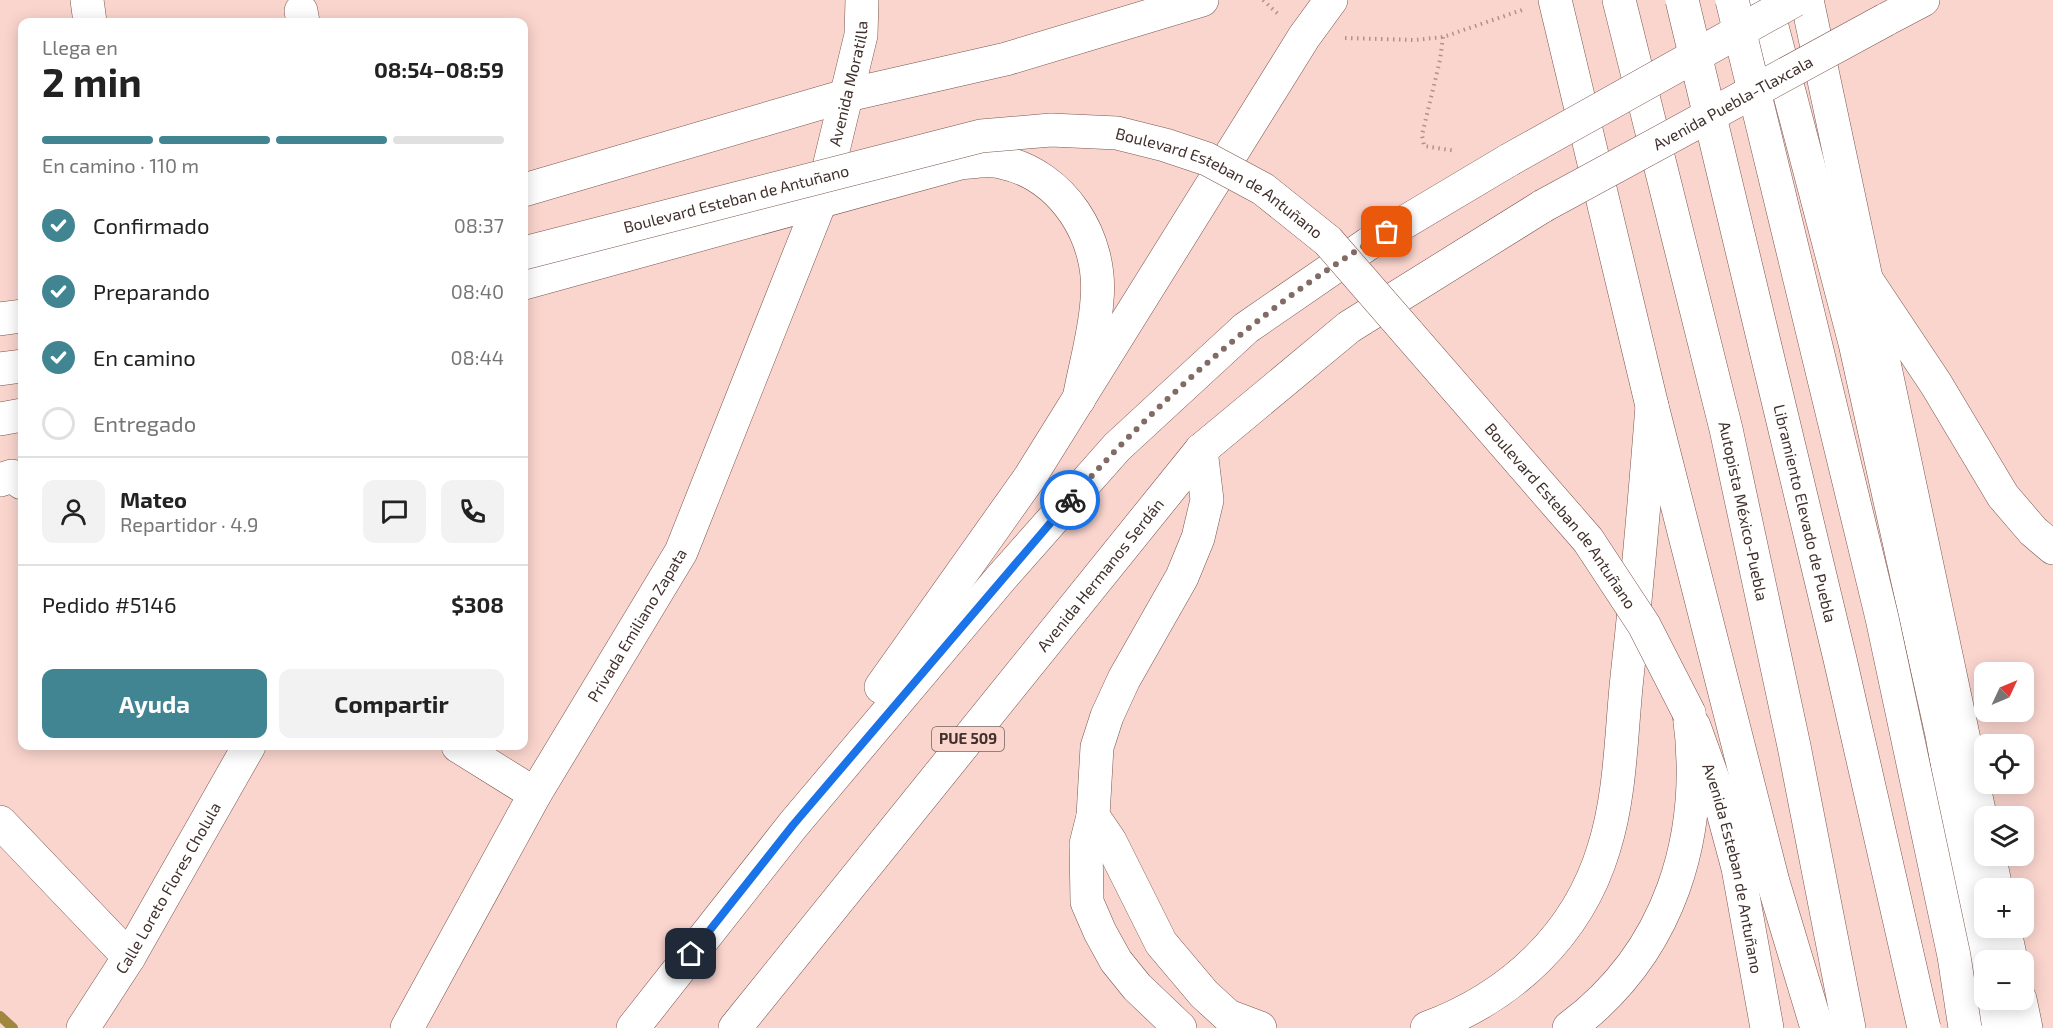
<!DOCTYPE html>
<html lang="es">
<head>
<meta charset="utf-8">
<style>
  :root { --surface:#fff; --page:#f2f2f2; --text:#222; --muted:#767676; --line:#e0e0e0; --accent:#418593 }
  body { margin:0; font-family:"Exo 2",sans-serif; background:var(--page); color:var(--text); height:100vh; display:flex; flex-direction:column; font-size:22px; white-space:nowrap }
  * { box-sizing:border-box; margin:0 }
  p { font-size:20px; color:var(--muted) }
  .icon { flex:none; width:33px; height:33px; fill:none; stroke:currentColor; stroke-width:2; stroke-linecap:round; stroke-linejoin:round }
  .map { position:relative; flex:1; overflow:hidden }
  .sheet { position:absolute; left:18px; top:18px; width:510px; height:732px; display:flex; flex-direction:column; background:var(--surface); border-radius:12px; box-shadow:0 3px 15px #0003 }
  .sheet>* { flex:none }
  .needle { width:39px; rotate:46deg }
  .tools { position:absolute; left:1974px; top:662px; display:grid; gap:12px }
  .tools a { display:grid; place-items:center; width:60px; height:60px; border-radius:12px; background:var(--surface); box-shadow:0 3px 15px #0003; font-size:30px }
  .pin { position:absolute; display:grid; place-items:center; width:51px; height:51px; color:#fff; margin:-26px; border-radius:12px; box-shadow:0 3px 9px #0006 }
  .courier { position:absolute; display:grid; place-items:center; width:60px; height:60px; margin:-30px; border:4px solid #1a73e8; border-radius:50%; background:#fff; color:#222; box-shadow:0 2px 8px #0007 }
  .summary em { font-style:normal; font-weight:700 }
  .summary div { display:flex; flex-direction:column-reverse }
  .summary { display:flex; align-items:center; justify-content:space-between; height:102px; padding:0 24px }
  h1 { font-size:39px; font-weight:700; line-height:45px }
  .bar { display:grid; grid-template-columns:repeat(4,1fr); gap:9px 6px; align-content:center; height:72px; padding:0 24px }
  .bar i { height:8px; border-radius:4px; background:var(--line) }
  .bar .active { background:var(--accent) }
  .bar p { grid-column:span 4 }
  .line { display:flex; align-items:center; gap:15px; padding:0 24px; border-top:2px solid var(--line) }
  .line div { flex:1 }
  .round { display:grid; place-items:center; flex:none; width:63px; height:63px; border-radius:12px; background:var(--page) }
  ol { padding:0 24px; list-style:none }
  li { display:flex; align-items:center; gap:18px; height:66px }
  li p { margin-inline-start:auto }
  li .icon { padding:6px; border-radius:50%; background:var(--accent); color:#fff; stroke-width:4 }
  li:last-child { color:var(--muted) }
  li i { width:33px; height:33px; border:3px solid var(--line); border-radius:50% }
  .action { display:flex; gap:12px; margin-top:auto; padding:12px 24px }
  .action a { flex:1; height:69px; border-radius:12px; background:var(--accent); color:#fff; font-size:24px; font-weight:700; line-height:69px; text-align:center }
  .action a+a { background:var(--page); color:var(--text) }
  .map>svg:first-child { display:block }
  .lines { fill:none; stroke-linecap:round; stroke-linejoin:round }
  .stream { stroke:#9f873e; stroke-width:10 }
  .minor-casing { stroke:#7b554d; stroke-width:34 }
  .major-casing { stroke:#7b554d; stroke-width:34 }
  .highway-casing { stroke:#7b554d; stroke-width:34 }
  .path { stroke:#af928c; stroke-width:4; stroke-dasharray:1.5 4.5; stroke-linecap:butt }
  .minor { stroke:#fff; stroke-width:33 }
  .major { stroke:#fff; stroke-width:33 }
  .highway { stroke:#fff; stroke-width:33 }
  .minor-bridge-casing { stroke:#7b554d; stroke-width:34; stroke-linecap:butt }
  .major-bridge-casing { stroke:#7b554d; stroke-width:34; stroke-linecap:butt }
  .highway-bridge-casing { stroke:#7b554d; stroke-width:34; stroke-linecap:butt }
  .minor-bridge { stroke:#fff; stroke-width:33 }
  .major-bridge { stroke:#fff; stroke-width:33 }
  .highway-bridge { stroke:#fff; stroke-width:33 }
  .done { stroke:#826a65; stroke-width:6; stroke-dasharray:0 10.8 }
  .route { stroke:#1a73e8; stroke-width:8 }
  .labels { text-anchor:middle; stroke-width:4.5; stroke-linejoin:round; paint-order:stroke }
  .shield { fill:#fad5ce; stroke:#78625d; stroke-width:1.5 }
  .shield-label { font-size:15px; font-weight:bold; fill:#41302c }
  .street-label { font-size:16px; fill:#41302c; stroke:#fad5ce }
</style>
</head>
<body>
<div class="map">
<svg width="2053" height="1028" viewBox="0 0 2053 1028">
  <rect width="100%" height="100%" fill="#fad5ce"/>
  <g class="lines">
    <!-- stream -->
    <polyline class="stream" points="0,1016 13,1028"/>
    <defs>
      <g id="minor">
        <polyline points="87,0 90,22"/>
        <polyline points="1555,0 1652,406 1773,882 1817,1028"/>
        <polyline points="1807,0 1984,834"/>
        <polyline points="301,11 303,22"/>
        <polyline points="524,190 848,95 1006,59 1202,0"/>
        <path d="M524 283 960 163C973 162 989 159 1001 162 1063 175 1103 238 1097 300 1095 333 1085 366 1079 399"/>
        <polyline points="0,319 22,316"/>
        <polyline points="0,369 22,366"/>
        <polyline points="0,419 22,415"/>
        <polyline points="0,480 12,476 22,483"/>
        <path id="s1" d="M1694 726 1717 790 1738 868 1767 1028"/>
        <polyline points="458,746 535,794"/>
        <polyline points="0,822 129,957"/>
        <polyline points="1989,855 1996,888"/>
        <polyline points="2004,927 2011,960"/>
        <polyline points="2020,999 2026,1028"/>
        <path id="s2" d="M83 1028 129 957 249 746"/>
        <path id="s3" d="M407 1028 535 794 681 552 821 200 861 35 862 0"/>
      </g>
      <g id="major">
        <polyline points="1885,20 1923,0"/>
        <polyline points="1866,279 1936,384 2003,496 2033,531 2053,548"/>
        <polyline points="881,687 1030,477 1304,37 1331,0"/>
        <polyline points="1093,816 1110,841 1161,943 1204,994 1228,1016 1260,1028"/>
        <polyline points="633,1028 793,825 1001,578 1117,447 1246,328 1368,244 1509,160"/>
        <path id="s4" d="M735 1028 1201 450 1349 327 1543 206"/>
        <polyline points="1180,1028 1137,987 1116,961 1100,932 1087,902 1086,844 1093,816 1097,747 1107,716 1124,679 1182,577 1198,538 1207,500 1201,450"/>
        <path d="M1427 1028C1511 997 1578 935 1604 848 1621 794 1621 733 1627 677 1637 587 1645 497 1652 406"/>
        <path d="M1569 1028C1671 952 1706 835 1689 713"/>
      </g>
      <g id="highway">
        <path id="s5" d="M1619 0 1726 429 1794 746 1849 1028"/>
        <polyline points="1765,0 1855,343 1942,735 1984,972"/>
        <polyline points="1989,999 1995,1028"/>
      </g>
    </defs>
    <!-- minor casing -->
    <use href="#minor" class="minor-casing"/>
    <!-- major casing -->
    <use href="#major" class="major-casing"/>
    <!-- highway casing -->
    <use href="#highway" class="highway-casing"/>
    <!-- path -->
    <g class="path">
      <polyline points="1263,0 1278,14"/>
      <polyline points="1443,37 1440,60 1422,135 1424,146 1456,151"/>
      <polyline points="1345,38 1415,40 1443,37 1522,10"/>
    </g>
    <!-- minor -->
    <use href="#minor" class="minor"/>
    <!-- major -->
    <use href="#major" class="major"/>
    <!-- highway -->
    <use href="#highway" class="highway"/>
    <defs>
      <g id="minor-bridge">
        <path id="s6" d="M524 253 981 136 1051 130 1117 133 1165 145 1207 159 1263 189 1328 241 1588 540 1644 625 1689 713"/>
      </g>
      <g id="major-bridge">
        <polyline points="1509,160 1795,0"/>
        <path id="s7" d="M1543 206 1885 20"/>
      </g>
      <g id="highway-bridge">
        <path id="s8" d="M1682 0 1840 659 1924 1028"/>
        <polyline points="1732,0 1882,618 1954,956 1965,1028"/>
      </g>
    </defs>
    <!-- minor-bridge casing -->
    <use href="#minor-bridge" class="minor-bridge-casing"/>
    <!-- major-bridge casing -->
    <use href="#major-bridge" class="major-bridge-casing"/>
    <!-- highway-bridge casing -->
    <use href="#highway-bridge" class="highway-bridge-casing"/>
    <!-- minor-bridge -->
    <use href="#minor-bridge" class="minor-bridge"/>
    <!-- major-bridge -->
    <use href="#major-bridge" class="major-bridge"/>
    <!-- highway-bridge -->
    <use href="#highway-bridge" class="highway-bridge"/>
  </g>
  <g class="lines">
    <!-- done -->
    <path class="done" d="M1070 500C1162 396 1267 303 1387 232"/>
    <!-- route -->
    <polyline class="route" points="691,954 793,825 1070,500"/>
  </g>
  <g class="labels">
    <!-- shield labels -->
    <rect class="shield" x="932" y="727" width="72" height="24" rx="4.5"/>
    <g class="shield-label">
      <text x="968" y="744">PUE 509</text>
    </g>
    <!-- street labels -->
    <g class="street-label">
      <text dy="6" stroke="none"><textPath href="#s3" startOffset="1048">Avenida Moratilla</textPath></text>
      <text dy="6" stroke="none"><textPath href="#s7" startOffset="216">Avenida Puebla-Tlaxcala</textPath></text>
      <text dy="6" stroke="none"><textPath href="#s6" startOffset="723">Boulevard Esteban de Antuñano</textPath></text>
      <text dy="6" stroke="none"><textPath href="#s6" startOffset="219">Boulevard Esteban de Antuñano</textPath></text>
      <text dy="6" stroke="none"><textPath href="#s5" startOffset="526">Autopista México-Puebla</textPath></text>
      <text dy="6" stroke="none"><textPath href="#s8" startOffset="528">Libramiento Elevado de Puebla</textPath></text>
      <text dy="6" stroke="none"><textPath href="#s6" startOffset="1209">Boulevard Esteban de Antuñano</textPath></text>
      <text dy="6" stroke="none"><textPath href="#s4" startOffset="582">Avenida Hermanos Serdán</textPath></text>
      <text dy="6" stroke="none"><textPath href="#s3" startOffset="464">Privada Emiliano Zapata</textPath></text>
      <text dy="6" stroke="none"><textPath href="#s1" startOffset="148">Avenida Esteban de Antuñano</textPath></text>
      <text dy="6" stroke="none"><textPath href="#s2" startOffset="164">Calle Loreto Flores Cholula</textPath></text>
    </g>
  </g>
</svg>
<div class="tools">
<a><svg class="needle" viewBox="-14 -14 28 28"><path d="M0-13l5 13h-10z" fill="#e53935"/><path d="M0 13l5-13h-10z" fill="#767676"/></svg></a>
<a><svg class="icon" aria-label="locate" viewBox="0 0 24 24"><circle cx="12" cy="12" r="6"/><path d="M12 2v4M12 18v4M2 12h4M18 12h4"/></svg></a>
<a><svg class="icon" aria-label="layers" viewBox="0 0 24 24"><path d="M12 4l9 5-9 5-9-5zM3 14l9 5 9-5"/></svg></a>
<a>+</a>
<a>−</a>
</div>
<div class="pin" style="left:1387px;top:232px;background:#ea580c"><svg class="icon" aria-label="bag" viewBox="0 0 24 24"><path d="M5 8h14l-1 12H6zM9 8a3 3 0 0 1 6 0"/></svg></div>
<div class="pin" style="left:691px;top:954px;background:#1f2937"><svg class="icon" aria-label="home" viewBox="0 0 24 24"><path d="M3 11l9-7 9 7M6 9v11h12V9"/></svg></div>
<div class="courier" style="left:1070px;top:500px"><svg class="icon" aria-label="bike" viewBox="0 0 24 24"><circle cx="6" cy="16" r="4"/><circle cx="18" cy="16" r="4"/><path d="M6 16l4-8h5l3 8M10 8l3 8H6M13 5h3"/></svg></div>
<section class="sheet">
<div class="summary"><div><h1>2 min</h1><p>Llega en</p></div><em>08:54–08:59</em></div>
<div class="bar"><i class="active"></i><i class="active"></i><i class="active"></i><i></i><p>En camino · 110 m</p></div>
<ol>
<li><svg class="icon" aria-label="check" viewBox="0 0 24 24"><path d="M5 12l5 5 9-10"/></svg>Confirmado<p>08:37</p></li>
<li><svg class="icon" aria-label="check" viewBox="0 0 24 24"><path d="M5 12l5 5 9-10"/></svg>Preparando<p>08:40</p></li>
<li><svg class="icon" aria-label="check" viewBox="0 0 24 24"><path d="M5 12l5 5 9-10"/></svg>En camino<p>08:44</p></li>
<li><i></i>Entregado</li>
</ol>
<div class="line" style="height:108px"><a class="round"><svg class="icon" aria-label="person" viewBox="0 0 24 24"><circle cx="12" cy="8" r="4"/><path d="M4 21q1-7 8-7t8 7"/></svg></a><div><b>Mateo</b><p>Repartidor · 4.9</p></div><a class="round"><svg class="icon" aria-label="chat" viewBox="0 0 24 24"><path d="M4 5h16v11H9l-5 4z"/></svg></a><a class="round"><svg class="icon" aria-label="phone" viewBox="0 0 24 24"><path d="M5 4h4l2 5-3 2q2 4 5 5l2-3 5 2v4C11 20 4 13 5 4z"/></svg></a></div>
<div class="line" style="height:78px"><div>Pedido #5146</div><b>$308</b></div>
<div class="action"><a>Ayuda</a><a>Compartir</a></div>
</section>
</div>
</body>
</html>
